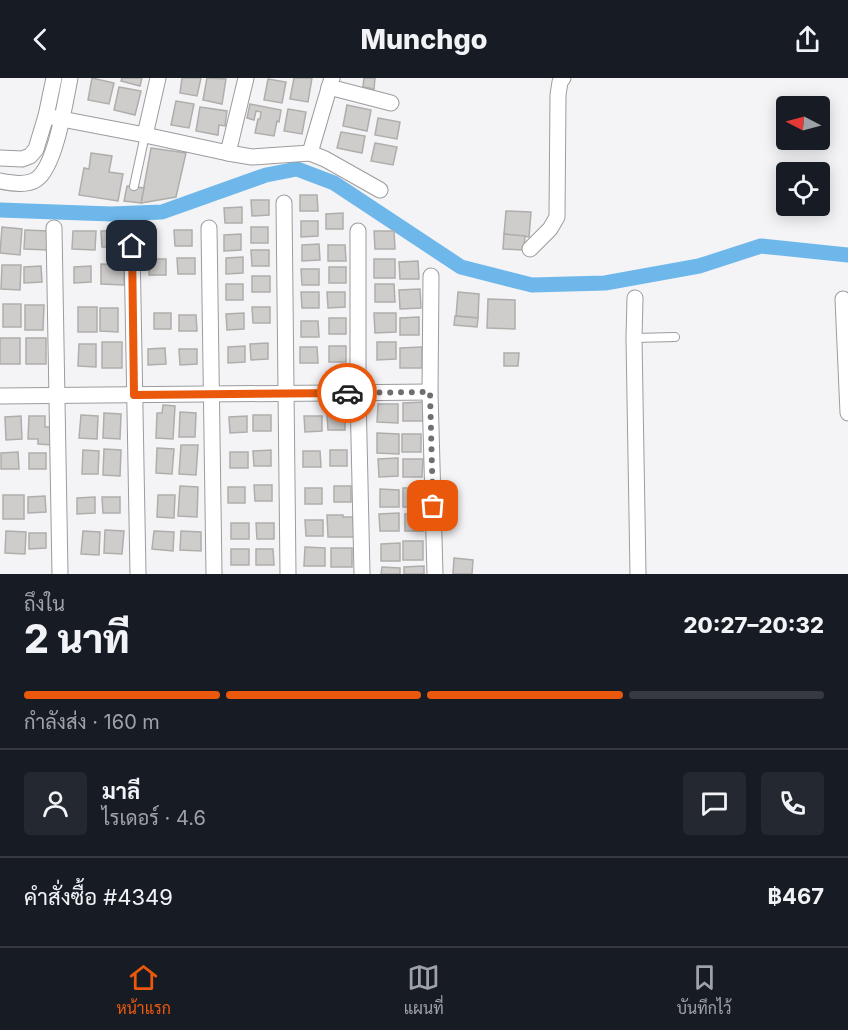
<!DOCTYPE html>
<html lang="th">
<head>
<meta charset="utf-8">
<style>
  :root { --surface:#171b24; --page:#242831; --text:#f1f3f6; --muted:#9ea1a6; --line:#363941; --accent:#ea580c }
  body { margin:0; font-family:Inter,Sarabun,sans-serif; background:var(--page); color:var(--text); height:100vh; display:flex; flex-direction:column; font-size:22px; white-space:nowrap }
  * { box-sizing:border-box; margin:0 }
  p { font-size:20px; color:var(--muted) }
  .icon { flex:none; width:33px; height:33px; fill:none; stroke:currentColor; stroke-width:2; stroke-linecap:round; stroke-linejoin:round }
  .map { position:relative; height:496px; overflow:hidden }
  .details { display:flex; flex-direction:column; background:var(--surface); flex:1 }
  .details>* { flex:none }
  .needle { width:39px; rotate:276deg }
  .fabs { position:absolute; left:776px; top:18px; display:grid; gap:12px }
  .fabs a { display:grid; place-items:center; width:54px; height:54px; border-radius:6px; background:var(--surface); box-shadow:0 3px 15px #0003; font-size:30px }
  .pin { position:absolute; display:grid; place-items:center; width:51px; height:51px; color:#fff; margin:-26px; border-radius:12px; box-shadow:0 3px 9px #0006 }
  .courier { position:absolute; display:grid; place-items:center; width:60px; height:60px; margin:-30px; border:4px solid #ea580c; border-radius:50%; background:#fff; color:#222; box-shadow:0 2px 8px #0007 }
  .headline em { font-style:normal; font-weight:800 }
  .headline div { display:flex; flex-direction:column-reverse }
  .headline { display:flex; align-items:center; justify-content:space-between; height:102px; padding:0 24px }
  h1 { font-size:39px; font-weight:800; line-height:45px }
  .bar { display:grid; grid-template-columns:repeat(4,1fr); gap:9px 6px; align-content:center; height:72px; padding:0 24px }
  .bar i { height:8px; border-radius:4px; background:var(--line) }
  .bar .active { background:var(--accent) }
  .bar p { grid-column:span 4 }
  .line { display:flex; align-items:center; gap:15px; padding:0 24px; border-top:2px solid var(--line) }
  .line div { flex:1 }
  .round { display:grid; place-items:center; flex:none; width:63px; height:63px; border-radius:6px; background:var(--page) }
  header { display:flex; justify-content:space-between; align-items:center; height:78px; padding:0 24px; background:var(--surface); font-size:27px; font-weight:800 }
  .tabs { display:flex; justify-content:space-around; align-items:center; height:84px; border-top:2px solid var(--line); background:var(--surface); font-size:16px; color:var(--muted) }
  .tabs a { display:grid; justify-items:center; gap:3px }
  .tabs .active { color:var(--accent) }
  .map>svg:first-child { display:block }
  .lines { fill:none; stroke-linecap:round; stroke-linejoin:round }
  .canal { stroke:#6db7eb; stroke-width:15 }
  .building { fill:#cfcdcb; stroke:#afaeab; stroke-width:1.5 }
  .service-casing { stroke:#9c9c9f; stroke-width:10 }
  .minor-casing { stroke:#9c9c9f; stroke-width:17 }
  .service { stroke:#fff; stroke-width:8 }
  .minor { stroke:#fff; stroke-width:15 }
  .done { stroke:#6f6e70; stroke-width:6; stroke-dasharray:0 10.8 }
  .route { stroke:#ea580c; stroke-width:8 }
</style>
</head>
<body>
<header><svg class="icon" aria-label="back" viewBox="0 0 24 24"><path d="M15 5l-7 7 7 7"/></svg>Munchgo<svg class="icon" aria-label="share" viewBox="0 0 24 24"><path d="M12 15V3M7 8l5-5 5 5M5 13v7h14v-7"/></svg></header>
<div class="map">
<svg width="848" height="496" viewBox="0 0 848 496">
  <rect width="100%" height="100%" fill="#f4f3f6"/>
  <g class="lines">
    <!-- canal -->
    <polyline class="canal" points="0,132 111,136 162,134 266,97 297,91 334,105 461,189 532,207 605,205 699,188 761,168 848,177"/>
  </g>
  <!-- building -->
  <g class="building">
    <polygon points="92,0 114,5 109,26 88,22"/>
    <polygon points="122,0 142,0 140,8 121,3"/>
    <polygon points="182,0 201,0 197,18 180,15"/>
    <polygon points="207,0 226,1 222,26 203,22"/>
    <polygon points="294,0 312,0 308,24 290,21"/>
    <polygon points="364,0 375,0 374,11 363,9"/>
    <polygon points="268,1 286,4 282,25 264,22"/>
    <polygon points="119,9 141,13 135,37 114,32"/>
    <polygon points="176,23 194,26 189,50 171,47"/>
    <polygon points="250,26 281,32 279,44 277,43 274,58 255,55 258,41 260,41 261,34 256,33 254,42 247,40"/>
    <polygon points="347,27 371,32 367,53 343,48"/>
    <polygon points="200,29 227,33 225,48 219,47 218,57 196,53"/>
    <polygon points="288,31 306,34 302,56 284,53"/>
    <polygon points="378,40 400,44 397,61 375,57"/>
    <polygon points="341,54 365,58 362,75 337,70"/>
    <polygon points="375,65 397,69 393,87 371,83"/>
    <polygon points="151,70 186,75 176,119 141,125"/>
    <polygon points="91,75 112,78 109,94 123,96 118,123 79,117 84,90 89,91"/>
    <polygon points="127,108 144,110 141,125 124,123"/>
    <polygon points="300,117 317,117 318,133 300,133"/>
    <polygon points="251,122 269,122 269,137 252,138"/>
    <polygon points="242,129 242,145 225,145 224,130"/>
    <polygon points="506,133 531,134 529,159 504,156"/>
    <polygon points="343,135 343,151 326,151 326,136"/>
    <polygon points="301,143 318,143 318,158 301,159"/>
    <polygon points="2,149 22,151 20,177 0,175"/>
    <rect x="251" y="149" width="17" height="16"/>
    <polygon points="25,152 49,153 48,172 24,171"/>
    <polygon points="174,152 192,152 192,168 175,168"/>
    <polygon points="73,153 96,153 95,172 72,171"/>
    <polygon points="101,153 119,153 119,169 102,169"/>
    <polygon points="374,153 394,153 395,171 375,171"/>
    <polygon points="241,156 241,172 224,173 224,157"/>
    <polygon points="504,156 525,158 524,172 503,171"/>
    <polygon points="319,166 320,182 302,183 302,167"/>
    <polygon points="328,167 345,167 346,183 328,183"/>
    <polygon points="251,172 269,172 269,188 252,188"/>
    <polygon points="243,179 243,195 226,196 226,180"/>
    <polygon points="177,180 195,180 195,196 178,196"/>
    <rect x="149" y="181" width="17" height="16"/>
    <rect x="374" y="181" width="21" height="19"/>
    <polygon points="418,183 419,201 400,201 399,184"/>
    <polygon points="101,186 124,187 124,207 101,206"/>
    <polygon points="2,187 21,187 20,212 1,211"/>
    <polygon points="41,188 42,204 24,205 24,189"/>
    <polygon points="91,188 91,204 74,205 74,189"/>
    <rect x="329" y="189" width="17" height="16"/>
    <polygon points="301,191 319,191 319,207 302,207"/>
    <rect x="252" y="198" width="18" height="16"/>
    <rect x="226" y="206" width="17" height="16"/>
    <polygon points="375,206 394,206 395,224 375,224"/>
    <polygon points="420,211 421,230 400,231 399,212"/>
    <polygon points="301,214 319,214 319,230 302,230"/>
    <polygon points="327,214 345,214 345,229 328,230"/>
    <polygon points="458,214 479,216 478,240 456,238"/>
    <polygon points="488,221 515,222 515,251 487,250"/>
    <rect x="3" y="226" width="18" height="23"/>
    <polygon points="25,227 44,227 43,252 25,252"/>
    <rect x="78" y="229" width="19" height="25"/>
    <polygon points="252,229 270,229 270,245 253,245"/>
    <polygon points="100,230 118,230 118,254 100,253"/>
    <rect x="154" y="235" width="17" height="16"/>
    <polygon points="244,235 244,251 227,252 226,236"/>
    <polygon points="374,235 396,235 396,254 375,255"/>
    <polygon points="179,237 196,237 197,253 179,253"/>
    <polygon points="455,238 478,240 477,249 454,247"/>
    <polygon points="419,239 419,257 400,257 400,240"/>
    <rect x="329" y="240" width="17" height="16"/>
    <polygon points="301,243 318,243 319,259 301,259"/>
    <rect x="0" y="260" width="20" height="26"/>
    <rect x="26" y="260" width="20" height="26"/>
    <rect x="102" y="264" width="20" height="26"/>
    <polygon points="377,264 396,264 396,281 377,282"/>
    <polygon points="268,265 268,281 251,282 250,266"/>
    <polygon points="79,266 96,266 96,289 78,288"/>
    <polygon points="245,268 245,284 228,285 228,269"/>
    <rect x="329" y="268" width="17" height="16"/>
    <polygon points="300,269 317,269 318,285 300,285"/>
    <polygon points="422,269 422,290 400,290 400,270"/>
    <polygon points="165,270 166,286 148,287 148,271"/>
    <polygon points="179,271 197,271 197,286 180,287"/>
    <polygon points="504,275 519,275 518,288 504,288"/>
    <polygon points="423,324 423,343 403,343 403,325"/>
    <polygon points="378,326 398,326 398,345 377,344"/>
    <polygon points="163,327 175,328 173,361 156,360 157,335 162,335"/>
    <polygon points="180,334 196,335 195,359 179,359"/>
    <polygon points="104,335 121,336 120,361 103,360"/>
    <polygon points="327,336 345,336 345,352 328,352"/>
    <polygon points="81,337 98,338 97,361 79,360"/>
    <rect x="253" y="337" width="18" height="16"/>
    <polygon points="21,338 22,361 6,362 5,339"/>
    <polygon points="29,338 45,338 45,349 53,349 52,367 38,366 38,361 28,361"/>
    <polygon points="247,338 247,354 230,355 229,339"/>
    <polygon points="304,338 322,338 322,353 305,354"/>
    <polygon points="377,355 399,356 399,376 377,375"/>
    <rect x="402" y="356" width="19" height="18"/>
    <polygon points="181,367 198,367 196,397 179,396"/>
    <polygon points="157,370 174,371 172,396 156,395"/>
    <polygon points="104,371 121,372 120,398 103,397"/>
    <polygon points="83,372 99,373 98,396 82,396"/>
    <polygon points="271,372 271,388 254,388 253,373"/>
    <rect x="330" y="372" width="17" height="16"/>
    <polygon points="303,373 320,373 321,389 303,389"/>
    <polygon points="18,374 19,391 1,391 1,375"/>
    <rect x="230" y="374" width="18" height="16"/>
    <rect x="29" y="375" width="17" height="16"/>
    <polygon points="398,380 398,398 379,399 378,381"/>
    <polygon points="403,381 423,381 422,399 403,399"/>
    <polygon points="254,407 272,407 272,423 255,423"/>
    <polygon points="180,408 198,409 197,439 178,438"/>
    <rect x="334" y="408" width="17" height="16"/>
    <rect x="228" y="409" width="17" height="16"/>
    <rect x="305" y="410" width="17" height="16"/>
    <polygon points="403,410 424,410 424,427 416,427 416,429 403,429"/>
    <polygon points="380,411 399,412 399,429 380,429"/>
    <rect x="3" y="417" width="21" height="24"/>
    <polygon points="158,417 175,417 174,440 157,439"/>
    <polygon points="45,418 46,434 28,435 28,419"/>
    <polygon points="95,419 95,435 77,436 77,420"/>
    <polygon points="102,419 120,419 120,435 103,435"/>
    <polygon points="399,435 399,453 380,453 379,436"/>
    <rect x="405" y="436" width="18" height="17"/>
    <polygon points="327,437 343,437 343,439 353,439 354,459 328,459"/>
    <polygon points="305,442 323,442 323,458 306,458"/>
    <rect x="231" y="445" width="18" height="16"/>
    <polygon points="256,445 274,445 274,461 257,461"/>
    <polygon points="105,452 124,453 122,476 104,475"/>
    <polygon points="6,453 26,454 25,476 5,475"/>
    <polygon points="83,453 100,454 99,477 81,476"/>
    <polygon points="154,453 174,454 173,473 152,471"/>
    <polygon points="181,453 201,454 201,473 180,472"/>
    <polygon points="29,455 46,455 46,470 29,471"/>
    <rect x="403" y="463" width="20" height="19"/>
    <polygon points="400,465 400,483 381,483 381,466"/>
    <polygon points="305,469 325,470 325,488 304,488"/>
    <rect x="331" y="470" width="21" height="19"/>
    <rect x="231" y="471" width="18" height="16"/>
    <polygon points="256,471 273,471 274,487 256,487"/>
    <polygon points="454,480 473,482 472,496 453,496"/>
    <polygon points="424,488 424,496 404,496 404,489"/>
    <polygon points="382,489 400,490 400,496 381,496"/>
  </g>
  <g class="lines">
    <defs>
      <g id="service">
        <polyline points="134,108 145,57"/>
        <polyline points="634,260 675,259"/>
      </g>
      <g id="minor">
        <polyline points="329,9 391,25"/>
        <polyline points="46,38 145,57 228,75 252,79 310,75 325,81 380,112"/>
        <polyline points="145,57 158,0"/>
        <polyline points="228,75 246,0"/>
        <polyline points="310,75 332,0"/>
        <polyline points="0,80 22,81 30,78 36,71 46,38 54,0"/>
        <path d="M0 103C11 105 27 108 37 101 56 87 65 24 70 0"/>
        <polyline points="284,125 288,496"/>
        <polyline points="54,150 60,496"/>
        <polyline points="209,150 214,496"/>
        <polyline points="358,153 358,315 362,496"/>
        <polyline points="132,168 138,496"/>
        <polyline points="530,171 550,151 557,139 558,17 560,4 563,0"/>
        <polyline points="431,198 430,314 435,496"/>
        <polyline points="635,220 634,260 638,496"/>
        <polyline points="843,221 848,335"/>
        <polyline points="0,318 430,314"/>
      </g>
    </defs>
    <!-- service casing -->
    <use href="#service" class="service-casing"/>
    <!-- minor casing -->
    <use href="#minor" class="minor-casing"/>
    <!-- service -->
    <use href="#service" class="service"/>
    <!-- minor -->
    <use href="#minor" class="minor"/>
  </g>
  <g class="lines">
    <!-- done -->
    <polyline class="done" points="347,315 430,314 433,428"/>
    <!-- route -->
    <polyline class="route" points="132,168 134,317 347,315"/>
  </g>
</svg>
<div class="fabs">
<a><svg class="needle" viewBox="-14 -14 28 28"><path d="M0-13l5 13h-10z" fill="#e53935"/><path d="M0 13l5-13h-10z" fill="#9ea1a6"/></svg></a>
<a><svg class="icon" aria-label="locate" viewBox="0 0 24 24"><circle cx="12" cy="12" r="6"/><path d="M12 2v4M12 18v4M2 12h4M18 12h4"/></svg></a>
</div>
<div class="pin" style="left:433px;top:428px;background:#ea580c"><svg class="icon" aria-label="bag" viewBox="0 0 24 24"><path d="M5 8h14l-1 12H6zM9 8a3 3 0 0 1 6 0"/></svg></div>
<div class="pin" style="left:132px;top:168px;background:#1f2937"><svg class="icon" aria-label="home" viewBox="0 0 24 24"><path d="M3 11l9-7 9 7M6 9v11h12V9"/></svg></div>
<div class="courier" style="left:347px;top:315px"><svg class="icon" aria-label="car" viewBox="0 0 24 24"><path d="M5 17H2v-5l4-1 3-4h7l3 4 3 1v5h-3M9 17h6M6 11h13"/><circle cx="7" cy="17" r="2"/><circle cx="17" cy="17" r="2"/></svg></div>
</div>
<section class="details">
<div class="headline"><div><h1>2 นาที</h1><p>ถึงใน</p></div><em>20:27–20:32</em></div>
<div class="bar"><i class="active"></i><i class="active"></i><i class="active"></i><i></i><p>กำลังส่ง · 160 m</p></div>
<div class="line" style="height:108px"><a class="round"><svg class="icon" aria-label="person" viewBox="0 0 24 24"><circle cx="12" cy="8" r="4"/><path d="M4 21q1-7 8-7t8 7"/></svg></a><div><b>มาลี</b><p>ไรเดอร์ · 4.6</p></div><a class="round"><svg class="icon" aria-label="chat" viewBox="0 0 24 24"><path d="M4 5h16v11H9l-5 4z"/></svg></a><a class="round"><svg class="icon" aria-label="phone" viewBox="0 0 24 24"><path d="M5 4h4l2 5-3 2q2 4 5 5l2-3 5 2v4C11 20 4 13 5 4z"/></svg></a></div>
<div class="line" style="height:78px"><div>คำสั่งซื้อ #4349</div><b>฿467</b></div>
</section>
<nav class="tabs">
<a class="active"><svg class="icon" aria-label="home" viewBox="0 0 24 24"><path d="M3 11l9-7 9 7M6 9v11h12V9"/></svg>หน้าแรก</a>
<a><svg class="icon" aria-label="map" viewBox="0 0 24 24"><path d="M3 6l6-2 6 2 6-2v14l-6 2-6-2-6 2zM9 4v14M15 6v14"/></svg>แผนที่</a>
<a><svg class="icon" aria-label="saved" viewBox="0 0 24 24"><path d="M7 4h10v16l-5-4-5 4z"/></svg>บันทึกไว้</a>
</nav>
</body>
</html>
